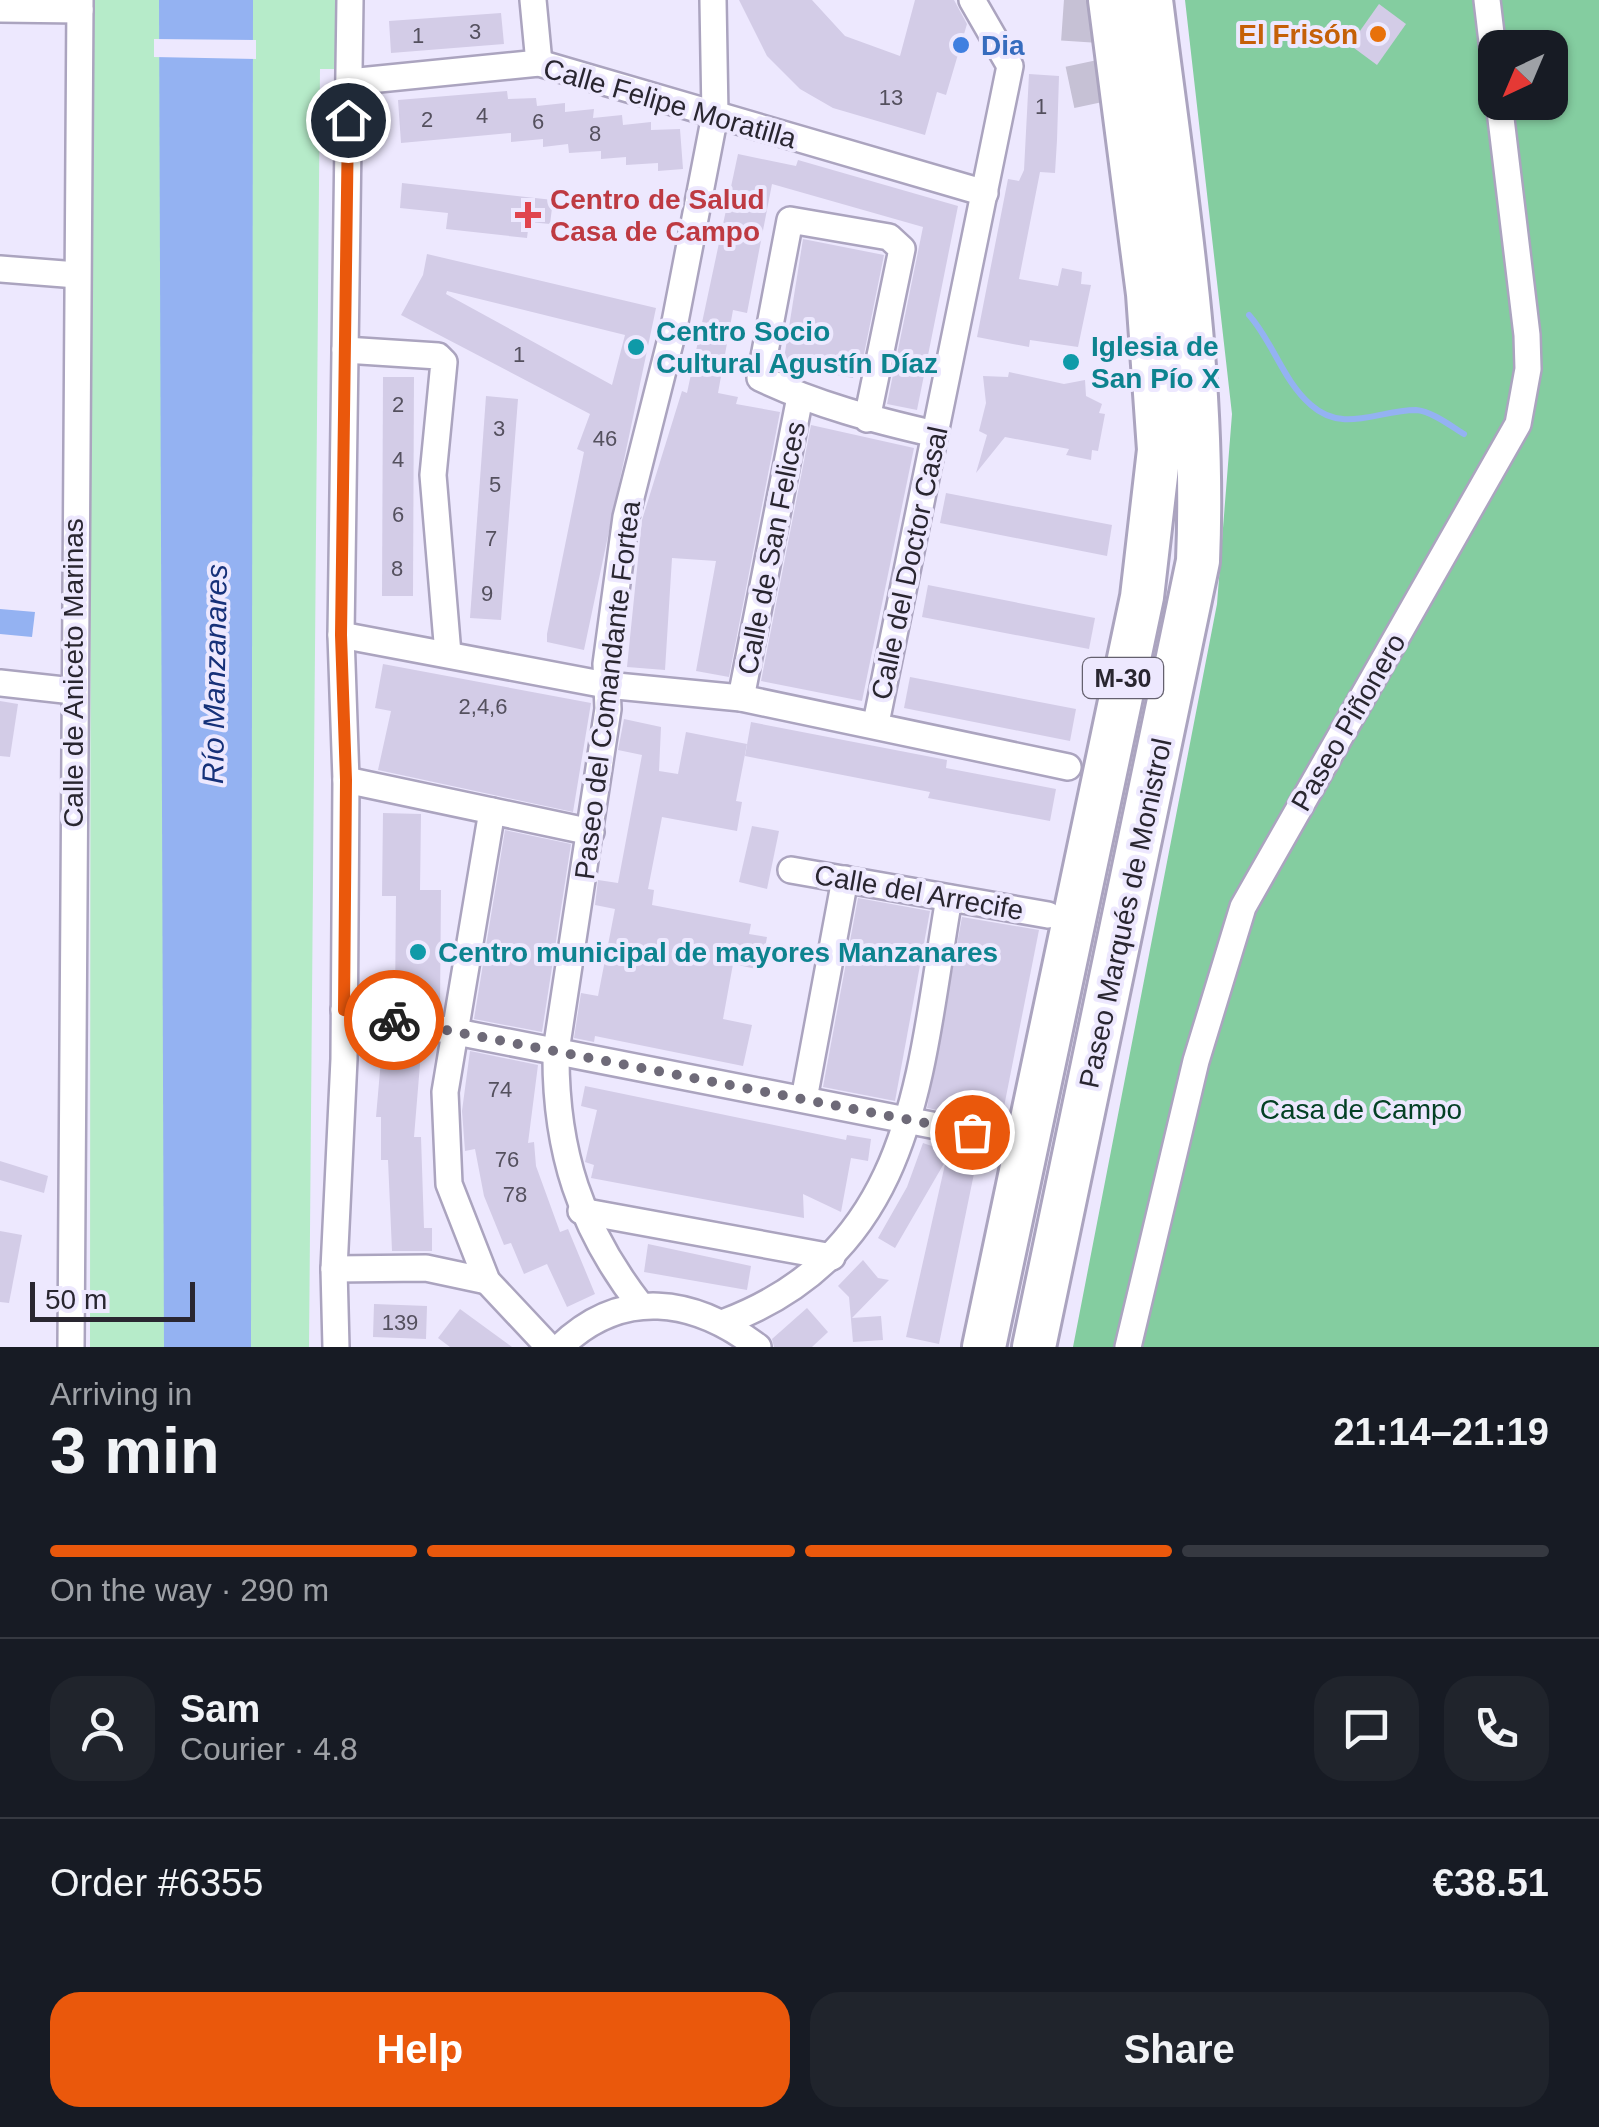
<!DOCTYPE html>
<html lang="en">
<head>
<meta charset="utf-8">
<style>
  :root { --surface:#171b24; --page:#20242c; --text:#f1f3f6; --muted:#9ea1a6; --line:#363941; --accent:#ea580c }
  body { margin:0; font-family:Helvetica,sans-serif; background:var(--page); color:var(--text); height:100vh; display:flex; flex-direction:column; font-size:38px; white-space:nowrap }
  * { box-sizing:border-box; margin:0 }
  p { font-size:32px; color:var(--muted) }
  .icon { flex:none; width:55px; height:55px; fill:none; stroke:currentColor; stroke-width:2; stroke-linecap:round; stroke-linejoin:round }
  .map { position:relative; height:1347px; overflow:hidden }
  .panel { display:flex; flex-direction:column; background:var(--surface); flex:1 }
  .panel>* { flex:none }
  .needle { width:65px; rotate:224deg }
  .buttons { position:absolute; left:1478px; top:30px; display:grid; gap:20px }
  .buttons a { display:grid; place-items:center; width:90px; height:90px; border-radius:20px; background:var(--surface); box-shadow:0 2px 8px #0004; font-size:50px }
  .scale { position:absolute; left:30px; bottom:25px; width:165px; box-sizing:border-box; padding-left:10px; border:5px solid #292630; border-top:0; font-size:28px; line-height:35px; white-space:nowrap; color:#292630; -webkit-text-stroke:8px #ede8fe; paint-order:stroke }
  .pin { position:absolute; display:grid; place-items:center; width:85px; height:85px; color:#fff; margin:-42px; border:5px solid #fff; border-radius:50%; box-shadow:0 2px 10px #0007 }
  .courier { position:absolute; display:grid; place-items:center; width:100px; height:100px; margin:-50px; border:8px solid #ea580c; border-radius:50%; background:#fff; color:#222; box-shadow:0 2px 12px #0007 }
  .summary em { font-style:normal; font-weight:700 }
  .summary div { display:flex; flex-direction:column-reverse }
  .summary { display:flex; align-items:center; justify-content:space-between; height:170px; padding:0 50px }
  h1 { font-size:65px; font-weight:700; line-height:75px }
  .bar { display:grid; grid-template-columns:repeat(4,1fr); gap:15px 10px; align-content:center; height:120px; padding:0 50px }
  .bar i { height:12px; border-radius:8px; background:var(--line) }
  .bar .selected { background:var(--accent) }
  .bar p { grid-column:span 4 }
  .line { display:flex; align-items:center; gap:25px; padding:0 50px; border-top:2px solid var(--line) }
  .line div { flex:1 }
  .round { display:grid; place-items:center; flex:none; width:105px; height:105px; border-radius:30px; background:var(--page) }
  .action { display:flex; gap:20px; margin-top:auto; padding:20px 50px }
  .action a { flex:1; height:115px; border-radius:30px; background:var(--accent); color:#fff; font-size:40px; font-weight:700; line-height:115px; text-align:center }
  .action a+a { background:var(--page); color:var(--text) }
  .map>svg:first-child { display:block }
  .green { fill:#b6ebc9 }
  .forest { fill:#84cda0; fill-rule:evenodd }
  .water { fill:#94b2f2 }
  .pier { fill:#ede8fe }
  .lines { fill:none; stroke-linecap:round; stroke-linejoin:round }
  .stream { stroke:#94b2f2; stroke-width:6 }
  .building { fill:#d3cce7; fill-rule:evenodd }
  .highway-tunnel { stroke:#c6c1d5; stroke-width:42; stroke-dasharray:42 21; stroke-linecap:butt }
  .street-casing { stroke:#aba4bf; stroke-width:30 }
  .highway-casing { stroke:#aba4bf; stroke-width:48 }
  .street { stroke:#fff; stroke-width:25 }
  .highway { stroke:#fff; stroke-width:42 }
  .done { stroke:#6e6a78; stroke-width:10; stroke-dasharray:0 18 }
  .route { stroke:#ea580c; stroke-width:12 }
  .food-dot { fill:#e8710a; stroke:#ede8fe; stroke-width:4 }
  .shop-dot { fill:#3f7fe0; stroke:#ede8fe; stroke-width:4 }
  .health-dot { fill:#e0444e; stroke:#ede8fe; stroke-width:4 }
  .culture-dot { fill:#0f9aa8; stroke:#ede8fe; stroke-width:4 }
  .labels { text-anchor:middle; stroke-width:8; stroke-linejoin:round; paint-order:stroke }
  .number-label { font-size:22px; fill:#54505e }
  .shield { fill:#ede8fe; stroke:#64606e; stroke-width:2.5 }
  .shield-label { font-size:25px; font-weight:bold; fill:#292630 }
  .food-label { font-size:28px; font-weight:bold; fill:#c56008; stroke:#ede8fe; text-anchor:end }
  .shop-label { font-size:28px; font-weight:bold; fill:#366cbe; stroke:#ede8fe; text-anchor:start }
  .street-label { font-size:28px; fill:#292630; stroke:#ede8fe }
  .health-label { font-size:28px; font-weight:bold; fill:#be3a42; stroke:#ede8fe; text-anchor:start }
  .culture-label { font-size:28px; font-weight:bold; fill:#0d838f; stroke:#ede8fe; text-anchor:start }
  .park-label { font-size:28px; fill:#044125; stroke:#ede8fe }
  .water-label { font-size:30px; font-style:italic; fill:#163179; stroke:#ede8fe }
</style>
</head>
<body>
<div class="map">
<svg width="1599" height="1347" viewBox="0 0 1599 1347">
  <rect width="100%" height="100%" fill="#ede8fe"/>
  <!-- green -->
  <polygon class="green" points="91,0 336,0 336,69 320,69 309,1347 90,1347"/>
  <!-- forest -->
  <path class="forest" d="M1185 0H1599V1347H1073L1217 604 1232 414ZM1495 48H1550V102H1495Z"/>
  <!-- water -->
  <g class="water">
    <polygon points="159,0 253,0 251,1347 164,1347"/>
    <polygon points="0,609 35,612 32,637 0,634"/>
  </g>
  <!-- pier -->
  <polygon class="pier" points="154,39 256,40 256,59 154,57"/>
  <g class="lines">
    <!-- stream -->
    <path class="stream" d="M1249 315C1273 342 1283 381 1311 405 1343 434 1378 410 1416 410 1431 411 1451 426 1464 434"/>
  </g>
  <!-- building -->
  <g class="building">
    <polygon points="739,0 812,0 845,36 900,56 915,0 954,0 967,24 946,95 937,92 925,135 833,108 800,89 767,56"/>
    <polygon points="1379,4 1406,24 1377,65 1350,45"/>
    <polygon points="501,13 504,44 391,53 389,21"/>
    <polygon points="1029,74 1059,76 1057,140 1055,173 1040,172 1019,279 1058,286 1062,268 1082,272 1081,284 1091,285 1078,347 1030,340 1029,347 977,337 1008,179 1019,181 1024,170"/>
    <polygon points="507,91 508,99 536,98 537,106 565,103 565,112 594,109 593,118 622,115 623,125 651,122 651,130 680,129 683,169 658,171 658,163 626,165 626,157 601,159 601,151 569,153 568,144 543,147 543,139 511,142 511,133 401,143 398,100"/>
    <polygon points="738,154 796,166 798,160 958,206 917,410 887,404 923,227 772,184 747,313 733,310 718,393 738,397 736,404 780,412 729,677 696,671 716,561 672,558 665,670 627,667 642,520 682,391 687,393"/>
    <polygon points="402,183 553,200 550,224 529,222 527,238 446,229 448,213 400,208"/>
    <polygon points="803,239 884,255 861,369 855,368 853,378 783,365"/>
    <path d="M427 254 656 308 584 650 547 642V634L584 452 577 449 590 414 401 315 423 275ZM447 291 625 335 612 385 446 294Z"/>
    <polygon points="1009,372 1064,384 1085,380 1086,396 1102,404 1099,413 1105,414 1098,451 1092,450 1091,460 1066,455 1069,449 1005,437 976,473 987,435 979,431 986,403 983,376 1008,377"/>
    <polygon points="383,377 414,377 413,596 382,596"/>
    <polygon points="486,396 518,399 501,620 470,618"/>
    <polygon points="811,425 914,448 862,701 761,681"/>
    <polygon points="946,493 1112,525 1107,556 940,523"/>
    <polygon points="928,585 1095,618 1089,649 922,617"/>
    <polygon points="383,664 591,703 573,812 378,770 391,711 375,708"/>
    <polygon points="910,677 1076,709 1070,741 904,708"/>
    <polygon points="0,701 18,704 10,757 0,756"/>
    <polygon points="624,719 661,727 659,771 678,774 686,732 747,744 736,801 742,802 737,831 662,817 648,889 654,890 652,905 751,924 749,934 767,937 761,970 733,964 723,1019 752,1025 743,1066 595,1036 594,1042 574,1038 581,993 598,996 615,909 595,905 598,880 618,883 642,755 618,750"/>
    <polygon points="751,722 947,760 946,768 1056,789 1050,821 928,798 930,792 745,756"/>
    <polygon points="383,813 421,814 420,890 441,890 440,1008 395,1003 396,896 382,896"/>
    <polygon points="752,826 779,831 767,889 739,882"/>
    <polygon points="505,830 571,844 542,1032 474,1019"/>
    <polygon points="858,898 930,911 895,1101 823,1087"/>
    <polygon points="962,917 1039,930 1001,1122 927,1108"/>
    <polygon points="382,1048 421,1052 414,1137 421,1137 424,1228 432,1228 432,1251 392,1251 388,1160 381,1160 381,1117 376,1117"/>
    <polygon points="470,1051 538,1065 528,1143 534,1142 536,1166 560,1232 568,1229 595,1294 567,1307 547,1264 524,1274 511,1243 504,1245 484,1196 475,1149 465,1151 462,1111"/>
    <polygon points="585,1086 846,1140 847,1135 871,1139 868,1161 851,1158 841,1212 803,1194 804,1218 591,1178 594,1165 585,1162 597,1110 581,1106"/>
    <polygon points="923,1143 949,1152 950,1147 978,1154 939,1344 906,1337 946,1160 895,1248 878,1238 907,1187"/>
    <polygon points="0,1161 48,1176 44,1193 0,1180"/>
    <polygon points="0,1231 22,1235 9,1303 0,1302"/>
    <polygon points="648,1244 751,1266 747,1290 644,1272"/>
    <polygon points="863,1260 878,1278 889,1280 852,1318 881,1316 883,1340 853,1342 849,1297 838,1286"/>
    <polygon points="374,1304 427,1306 426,1339 373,1337"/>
    <polygon points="807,1308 828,1332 812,1347 774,1347 772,1339"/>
    <polygon points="460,1309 512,1347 450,1347 438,1338"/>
  </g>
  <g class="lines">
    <!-- highway-tunnel -->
    <polyline class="highway-tunnel" points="1085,0 1082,43 1098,118"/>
    <defs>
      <g id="street">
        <polyline points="533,0 539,63"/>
        <polyline points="1487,0 1495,67"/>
        <polyline points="0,9 80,10"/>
        <polyline points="349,82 539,63 985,193"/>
        <polyline points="0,269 77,275"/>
        <polyline points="345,350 438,356 444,362 433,475 448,654"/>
        <path d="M867 419 902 249 889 237 790 220 760 378C817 405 874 420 935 434"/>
        <polyline points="341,635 606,685 741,698 1068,767"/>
        <polyline points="0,683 73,691"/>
        <polyline points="741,698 800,397"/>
        <polyline points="876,723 1010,66 972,0"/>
        <polyline points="346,780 591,832"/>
        <polyline points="492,811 445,1092 449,1184 487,1281 549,1347"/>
        <polyline points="791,870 1048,915"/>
        <polyline points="344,1010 1003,1139"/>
        <polyline points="804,1099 845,879"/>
        <polyline points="581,1211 832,1257"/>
        <polyline points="334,1269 426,1268 487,1281"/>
        <path d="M641 1306C580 1228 555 1150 556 1051L608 709 606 664 626 517 674 327 715 115 713 0"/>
        <path d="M725 1322C917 1249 919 1072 949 898"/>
        <polyline points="71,1347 80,0"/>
        <polyline points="336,1347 334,1269 344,1059 346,780 341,635 350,0"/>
        <path d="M560 1347C622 1287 694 1298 758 1347"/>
        <polyline points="1128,1347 1196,1061 1243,907 1518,424 1528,369 1527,335 1499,102"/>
      </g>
      <g id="highway">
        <polyline points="984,1347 1142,597 1159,450 1148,294 1110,0"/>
        <path d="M1034 1347 1198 561C1206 372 1174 187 1151 0"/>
      </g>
    </defs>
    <!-- street casing -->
    <use href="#street" class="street-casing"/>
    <!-- highway casing -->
    <use href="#highway" class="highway-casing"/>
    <!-- street -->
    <use href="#street" class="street"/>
    <!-- highway -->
    <use href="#highway" class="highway"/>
  </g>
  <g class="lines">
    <!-- done -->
    <polyline class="done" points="394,1020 972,1132"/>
    <!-- route -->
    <polyline class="route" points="348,120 341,635 346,780 344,1010 394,1020"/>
  </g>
  <!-- markers -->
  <circle class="food-dot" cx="1378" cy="34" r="10"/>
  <circle class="shop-dot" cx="961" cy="45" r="10"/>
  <path class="health-dot" d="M523 200h10v10h10v10h-10v10h-10v-10h-10v-10h10z"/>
  <g class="culture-dot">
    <circle cx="636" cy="347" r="10"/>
    <circle cx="1071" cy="362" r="10"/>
    <circle cx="418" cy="952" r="10"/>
  </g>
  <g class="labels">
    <!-- number labels -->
    <g class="number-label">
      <text x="475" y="39">3</text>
      <text x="418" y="43">1</text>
      <text x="891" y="105">13</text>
      <text x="1041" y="114">1</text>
      <text x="482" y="123">4</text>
      <text x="427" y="127">2</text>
      <text x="538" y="129">6</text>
      <text x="595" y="141">8</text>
      <text x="519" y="362">1</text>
      <text x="398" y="412">2</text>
      <text x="499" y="436">3</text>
      <text x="605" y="446">46</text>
      <text x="398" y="467">4</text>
      <text x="495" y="492">5</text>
      <text x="398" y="522">6</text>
      <text x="491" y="546">7</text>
      <text x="397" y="576">8</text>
      <text x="487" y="601">9</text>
      <text x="483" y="714">2,4,6</text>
      <text x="500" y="1097">74</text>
      <text x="507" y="1167">76</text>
      <text x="515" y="1202">78</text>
      <text x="400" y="1330">139</text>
    </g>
    <!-- shield labels -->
    <rect class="shield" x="1083" y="658" width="80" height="40" rx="8"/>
    <g class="shield-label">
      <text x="1123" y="687">M-30</text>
    </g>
    <!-- food labels -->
    <g class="food-label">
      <text x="1358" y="44">El Frisón</text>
    </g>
    <!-- shop labels -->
    <g class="shop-label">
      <text x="981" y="55">Dia</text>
    </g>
    <!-- street labels -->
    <g class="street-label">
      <text transform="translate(670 103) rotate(16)" y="10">Calle Felipe Moratilla</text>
      <text transform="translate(771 548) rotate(-79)" y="10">Calle de San Felices</text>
      <text transform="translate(909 563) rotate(-78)" y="10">Calle del Doctor Casal</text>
      <text transform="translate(73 673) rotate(-90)" y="10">Calle de Aniceto Marinas</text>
      <text transform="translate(607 690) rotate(-83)" y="10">Paseo del Comandante Fortea</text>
      <text transform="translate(1348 722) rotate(-60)" y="10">Paseo Piñonero</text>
      <text transform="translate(919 892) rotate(10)" y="10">Calle del Arrecife</text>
      <text transform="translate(1125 913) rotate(-78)" y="10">Paseo Marqués de Monistrol</text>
    </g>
    <!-- health labels -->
    <g class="health-label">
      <text x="550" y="209">Centro de Salud<tspan x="550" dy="32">Casa de Campo</tspan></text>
    </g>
    <!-- culture labels -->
    <g class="culture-label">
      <text x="656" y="341">Centro Socio<tspan x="656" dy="32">Cultural Agustín Díaz</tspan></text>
      <text x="1091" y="356">Iglesia de<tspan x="1091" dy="32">San Pío X</tspan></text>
      <text x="438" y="962">Centro municipal de mayores Manzanares</text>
    </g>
    <!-- park labels -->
    <g class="park-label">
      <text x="1361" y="1119">Casa de Campo</text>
    </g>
    <!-- water labels -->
    <g class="water-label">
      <text transform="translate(215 674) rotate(-89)" y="10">Río Manzanares</text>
    </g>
  </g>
</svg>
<div class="buttons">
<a><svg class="needle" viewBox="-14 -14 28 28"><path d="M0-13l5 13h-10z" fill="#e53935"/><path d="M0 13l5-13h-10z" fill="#9ea1a6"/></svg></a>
</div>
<div class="scale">50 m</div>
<div class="pin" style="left:972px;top:1132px;background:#ea580c"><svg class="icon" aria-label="bag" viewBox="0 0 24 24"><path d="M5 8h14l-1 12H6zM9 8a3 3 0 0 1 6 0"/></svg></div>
<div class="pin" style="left:348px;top:120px;background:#1f2937"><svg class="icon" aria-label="home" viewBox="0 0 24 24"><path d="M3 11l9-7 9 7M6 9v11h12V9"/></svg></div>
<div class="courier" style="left:394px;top:1020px"><svg class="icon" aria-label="bike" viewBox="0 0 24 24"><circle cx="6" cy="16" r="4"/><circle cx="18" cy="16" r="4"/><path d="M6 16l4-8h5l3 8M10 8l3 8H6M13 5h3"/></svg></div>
</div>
<section class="panel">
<div class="summary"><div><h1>3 min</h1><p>Arriving in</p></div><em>21:14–21:19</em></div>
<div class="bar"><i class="selected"></i><i class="selected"></i><i class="selected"></i><i></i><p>On the way · 290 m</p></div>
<div class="line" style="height:180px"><a class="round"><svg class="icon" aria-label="person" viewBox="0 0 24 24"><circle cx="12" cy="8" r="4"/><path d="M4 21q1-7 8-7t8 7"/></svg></a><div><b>Sam</b><p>Courier · 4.8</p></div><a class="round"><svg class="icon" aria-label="chat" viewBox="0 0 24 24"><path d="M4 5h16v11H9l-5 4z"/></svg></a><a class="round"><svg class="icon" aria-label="phone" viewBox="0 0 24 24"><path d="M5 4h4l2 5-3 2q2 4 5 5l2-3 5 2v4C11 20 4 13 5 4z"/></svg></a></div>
<div class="line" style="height:130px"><div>Order #6355</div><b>€38.51</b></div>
<div class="action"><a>Help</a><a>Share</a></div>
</section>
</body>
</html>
